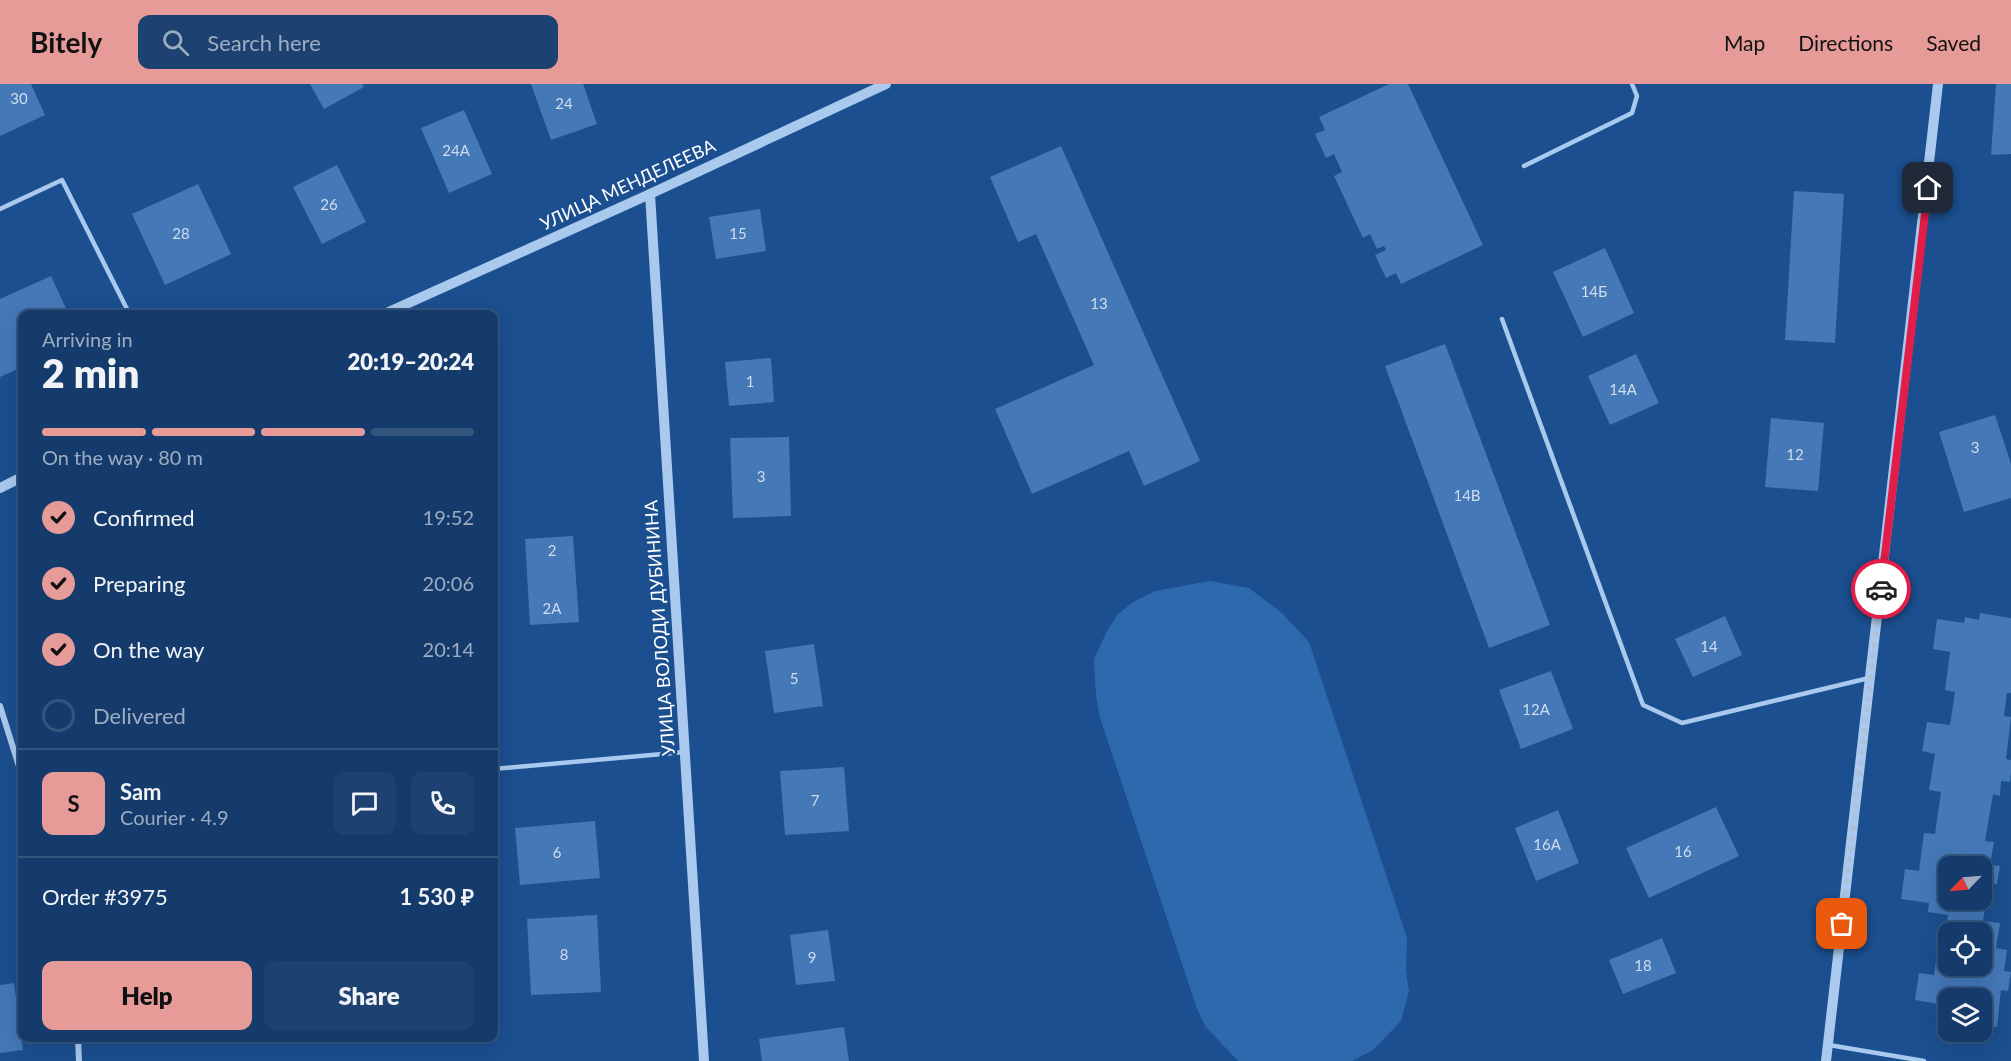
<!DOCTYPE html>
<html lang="en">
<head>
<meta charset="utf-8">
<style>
  :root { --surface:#143b6b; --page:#1d4271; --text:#f1f3f6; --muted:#9dadc1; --line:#33557e; --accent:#e69b98 }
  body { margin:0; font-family:Lato,sans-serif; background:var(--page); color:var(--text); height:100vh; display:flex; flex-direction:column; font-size:22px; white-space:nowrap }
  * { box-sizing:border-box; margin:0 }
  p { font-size:20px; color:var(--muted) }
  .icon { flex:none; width:33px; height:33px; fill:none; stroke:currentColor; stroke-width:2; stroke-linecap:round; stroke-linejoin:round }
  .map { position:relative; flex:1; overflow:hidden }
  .sheet { position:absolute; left:18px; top:226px; width:480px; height:732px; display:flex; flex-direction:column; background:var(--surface); border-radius:12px; box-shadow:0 6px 24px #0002,0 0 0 2px var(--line) }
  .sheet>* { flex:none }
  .needle { width:39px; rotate:245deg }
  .controls { position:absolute; left:1938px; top:772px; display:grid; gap:12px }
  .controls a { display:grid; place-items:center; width:54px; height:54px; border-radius:12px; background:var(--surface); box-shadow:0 6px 24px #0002,0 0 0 2px var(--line); font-size:30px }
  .pin { position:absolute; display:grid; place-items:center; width:51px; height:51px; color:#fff; margin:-26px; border-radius:12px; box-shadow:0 3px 9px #0006 }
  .courier { position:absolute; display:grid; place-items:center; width:60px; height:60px; margin:-30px; border:4px solid #e11d48; border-radius:50%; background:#fff; color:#222; box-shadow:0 2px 8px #0007 }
  .summary em { font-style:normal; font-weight:800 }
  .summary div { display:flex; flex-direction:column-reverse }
  .summary { display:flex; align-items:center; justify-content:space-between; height:102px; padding:0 24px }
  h1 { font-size:39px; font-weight:800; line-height:45px }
  .bar { display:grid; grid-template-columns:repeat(4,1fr); gap:9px 6px; align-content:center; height:72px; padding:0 24px }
  .bar i { height:8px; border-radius:4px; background:var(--line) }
  .bar .current { background:var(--accent) }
  .bar p { grid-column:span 4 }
  .line { display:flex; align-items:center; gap:15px; padding:0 24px; border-top:2px solid var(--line) }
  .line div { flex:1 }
  .round { display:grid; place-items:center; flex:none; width:63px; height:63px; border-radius:12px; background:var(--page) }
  ol { padding:0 24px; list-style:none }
  li { display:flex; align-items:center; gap:18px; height:66px }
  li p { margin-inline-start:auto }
  li .icon { padding:6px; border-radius:50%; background:var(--accent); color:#111; stroke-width:4 }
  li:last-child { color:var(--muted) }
  li i { width:33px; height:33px; border:3px solid var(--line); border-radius:50% }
  .button { display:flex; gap:12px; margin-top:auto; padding:12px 24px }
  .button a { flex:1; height:69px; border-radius:12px; background:var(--accent); color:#111; font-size:24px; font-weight:800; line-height:69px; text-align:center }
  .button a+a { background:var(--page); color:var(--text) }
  header { display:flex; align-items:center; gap:36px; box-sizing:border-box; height:84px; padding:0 30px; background:var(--accent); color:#111 }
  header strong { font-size:28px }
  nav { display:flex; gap:33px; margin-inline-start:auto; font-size:21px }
  .search { width:420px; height:54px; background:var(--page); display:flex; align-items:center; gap:15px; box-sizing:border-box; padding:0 21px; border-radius:12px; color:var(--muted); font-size:22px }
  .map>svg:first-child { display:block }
  .green { fill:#2e69ad }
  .building { fill:#4478b7; fill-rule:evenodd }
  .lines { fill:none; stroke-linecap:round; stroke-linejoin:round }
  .service { stroke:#a9c9ee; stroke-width:4.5 }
  .minor { stroke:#a9c9ee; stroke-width:6 }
  .tertiary { stroke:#a9c9ee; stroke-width:10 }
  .done { stroke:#afc1d8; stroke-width:6; stroke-dasharray:0 10.8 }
  .route { stroke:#e11d48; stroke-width:8 }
  .labels { text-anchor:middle; stroke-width:5; stroke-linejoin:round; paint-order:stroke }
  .number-label { font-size:15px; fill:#d0dded }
  .street-label { font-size:18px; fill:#fff; stroke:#1b4f8f }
</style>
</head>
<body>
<header>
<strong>Bitely</strong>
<div class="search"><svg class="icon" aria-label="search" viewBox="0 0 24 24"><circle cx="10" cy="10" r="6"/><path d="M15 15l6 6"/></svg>Search here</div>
<nav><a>Map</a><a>Directions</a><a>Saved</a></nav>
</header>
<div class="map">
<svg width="2011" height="977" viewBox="0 0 2011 977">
  <rect width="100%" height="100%" fill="#1b4f8f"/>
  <!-- green -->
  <polygon class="green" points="1210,497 1249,504 1282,529 1309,558 1407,854 1406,886 1409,907 1401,937 1373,966 1352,977 1238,977 1205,942 1197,925 1100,634 1096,612 1094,575 1107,547 1118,530 1133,518 1155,507"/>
  <!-- building -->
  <g class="building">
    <polygon points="0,0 31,0 45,31 0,52"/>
    <polygon points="310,0 362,0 364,3 324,25"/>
    <polygon points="531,0 583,0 597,40 551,56"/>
    <polygon points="1389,0 1408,0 1483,161 1401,200 1396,189 1386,194 1375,171 1386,166 1384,162 1377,165 1370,150 1363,154 1334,92 1342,88 1334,70 1326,74 1315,50 1325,46 1319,33"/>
    <polygon points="1996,0 2011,0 2011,70 1991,71"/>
    <polygon points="464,26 492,90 449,109 421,44"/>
    <polygon points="1061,62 1200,377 1144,402 1129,367 1032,410 995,325 1094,281 1036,150 1018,158 990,93"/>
    <polygon points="337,81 366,138 322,160 293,103"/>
    <polygon points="198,100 231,170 165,201 132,130"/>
    <polygon points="1794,107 1844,110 1835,259 1785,256"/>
    <polygon points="760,125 766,167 716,175 709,133"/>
    <polygon points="1605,164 1634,229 1583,253 1553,188"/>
    <polygon points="51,192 69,231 22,231 22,283 0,293 0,215"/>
    <polygon points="1445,260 1550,541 1489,564 1385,282"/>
    <polygon points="1636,270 1659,319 1610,341 1588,292"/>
    <polygon points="771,274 774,318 729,322 725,278"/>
    <polygon points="1995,331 2011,380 2011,414 1964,428 1939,348"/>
    <polygon points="1771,334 1824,339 1818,407 1765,403"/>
    <polygon points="789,353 791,432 733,434 730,354"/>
    <polygon points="573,452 579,538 530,541 525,455"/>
    <path d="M1980 529 2011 534V609H2007L2004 632 2011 633 2006 675 2011 676V688L2010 698 2001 697 2000 712 1993 710 1985 757 1994 758 1990 781 2000 782 1997 800 1989 799 1983 837 2000 839 1996 864 2007 866 2004 887 2011 888 2008 907 2001 906 1997 943 1982 941V915H1948V930L1938 928 1939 920 1915 916 1919 889 1934 891 1939 856H1944L1948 831 1928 828 1929 819 1901 815 1905 785 1919 787 1924 749 1935 750 1941 708 1929 706 1935 670 1922 667 1927 638 1950 641 1955 608 1945 606 1950 568 1933 565 1937 535 1964 539 1965 533 1979 536ZM1948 783H1982V816H1948ZM1948 849H1982V882H1948Z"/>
    <polygon points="1725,532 1742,571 1693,593 1675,555"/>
    <polygon points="814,560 823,622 774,629 765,567"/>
    <polygon points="1551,587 1573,645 1521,665 1499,606"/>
    <polygon points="844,683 849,747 785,751 780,687"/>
    <polygon points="1716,723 1739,772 1649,814 1626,764"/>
    <polygon points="1558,726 1579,779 1536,797 1515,744"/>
    <polygon points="595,737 600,794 520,801 515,744"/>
    <polygon points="597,831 601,908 531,911 527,835"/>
    <polygon points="828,846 835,897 796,901 790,851"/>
    <polygon points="1662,854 1676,889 1623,910 1609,876"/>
    <polygon points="14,899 23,966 0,969 0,901"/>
    <polygon points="844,943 849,977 762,977 759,955"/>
  </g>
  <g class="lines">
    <!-- service -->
    <g class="service">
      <polyline points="1524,82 1632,29 1637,12 1632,0"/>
      <polyline points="0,125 62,96 130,231"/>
      <polyline points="1502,235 1643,621 1682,639 1869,594"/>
      <polyline points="494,685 685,668"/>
      <polyline points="1829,961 1924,977"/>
    </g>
    <!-- minor -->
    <g class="minor">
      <polyline points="0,622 22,692"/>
      <polyline points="78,954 79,977"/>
    </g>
    <!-- tertiary -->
    <g class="tertiary">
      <polyline points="650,110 704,977"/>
      <polyline points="382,231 650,110 886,0"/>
      <polyline points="0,404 22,393"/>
      <polyline points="1826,977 1938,0"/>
    </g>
  </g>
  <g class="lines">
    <!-- done -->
    <polyline class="done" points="1842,840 1881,505"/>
    <!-- route -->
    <polyline class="route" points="1881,505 1928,104"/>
  </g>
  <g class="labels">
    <!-- number labels -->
    <g class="number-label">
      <text x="19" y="20">30</text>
      <text x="564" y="25">24</text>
      <text x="456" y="72">24А</text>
      <text x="329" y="126">26</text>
      <text x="181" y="155">28</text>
      <text x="738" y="155">15</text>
      <text x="1594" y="213">14Б</text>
      <text x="1099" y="225">13</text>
      <text x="750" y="303">1</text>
      <text x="1623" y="311">14А</text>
      <text x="1975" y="369">3</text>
      <text x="1795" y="376">12</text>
      <text x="761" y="398">3</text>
      <text x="1467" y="417">14В</text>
      <text x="552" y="472">2</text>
      <text x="552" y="530">2А</text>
      <text x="1709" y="568">14</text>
      <text x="794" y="600">5</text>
      <text x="1536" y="631">12А</text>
      <text x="815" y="722">7</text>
      <text x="1547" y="766">16А</text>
      <text x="1683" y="773">16</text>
      <text x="557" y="774">6</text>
      <text x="564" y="876">8</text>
      <text x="812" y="879">9</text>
      <text x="1643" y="887">18</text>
    </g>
    <!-- street labels -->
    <g class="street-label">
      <text transform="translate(628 101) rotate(-25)" y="6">УЛИЦА МЕНДЕЛЕЕВА</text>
      <text transform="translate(660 544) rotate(-94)" y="6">УЛИЦА ВОЛОДИ ДУБИНИНА</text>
    </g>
  </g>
</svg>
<div class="controls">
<a><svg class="needle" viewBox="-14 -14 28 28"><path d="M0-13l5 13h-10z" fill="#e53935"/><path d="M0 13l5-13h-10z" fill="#9dadc1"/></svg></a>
<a><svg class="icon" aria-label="locate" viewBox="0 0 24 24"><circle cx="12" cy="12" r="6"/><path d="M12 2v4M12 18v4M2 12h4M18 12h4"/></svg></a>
<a><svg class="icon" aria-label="layers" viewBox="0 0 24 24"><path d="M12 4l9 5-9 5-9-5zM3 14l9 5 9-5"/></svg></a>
</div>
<div class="pin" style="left:1842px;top:840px;background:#ea580c"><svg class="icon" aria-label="bag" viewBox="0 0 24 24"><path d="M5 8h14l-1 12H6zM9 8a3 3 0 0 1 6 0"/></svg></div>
<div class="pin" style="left:1928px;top:104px;background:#1f2937"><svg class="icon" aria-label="home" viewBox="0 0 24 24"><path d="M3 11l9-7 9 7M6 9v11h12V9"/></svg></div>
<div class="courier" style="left:1881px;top:505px"><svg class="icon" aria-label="car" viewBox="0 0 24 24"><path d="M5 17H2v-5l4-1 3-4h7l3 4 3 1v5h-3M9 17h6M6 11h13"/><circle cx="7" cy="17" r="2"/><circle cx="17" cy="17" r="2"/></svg></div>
<section class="sheet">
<div class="summary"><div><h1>2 min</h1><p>Arriving in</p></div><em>20:19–20:24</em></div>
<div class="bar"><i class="current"></i><i class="current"></i><i class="current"></i><i></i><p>On the way · 80 m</p></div>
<ol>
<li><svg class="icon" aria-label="check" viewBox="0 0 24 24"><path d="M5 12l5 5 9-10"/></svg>Confirmed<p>19:52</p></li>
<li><svg class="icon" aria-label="check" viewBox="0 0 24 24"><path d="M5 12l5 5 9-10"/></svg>Preparing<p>20:06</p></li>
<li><svg class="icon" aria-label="check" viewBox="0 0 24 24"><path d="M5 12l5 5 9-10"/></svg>On the way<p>20:14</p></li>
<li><i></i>Delivered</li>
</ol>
<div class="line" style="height:108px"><b class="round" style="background:var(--accent);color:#111">S</b><div><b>Sam</b><p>Courier · 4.9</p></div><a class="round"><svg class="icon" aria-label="chat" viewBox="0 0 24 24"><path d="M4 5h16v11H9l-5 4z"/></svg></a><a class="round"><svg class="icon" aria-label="phone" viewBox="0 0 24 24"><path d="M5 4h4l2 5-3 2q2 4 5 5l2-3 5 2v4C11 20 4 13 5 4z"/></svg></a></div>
<div class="line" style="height:78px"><div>Order #3975</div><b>1 530 ₽</b></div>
<div class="button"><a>Help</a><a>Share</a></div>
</section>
</div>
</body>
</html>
